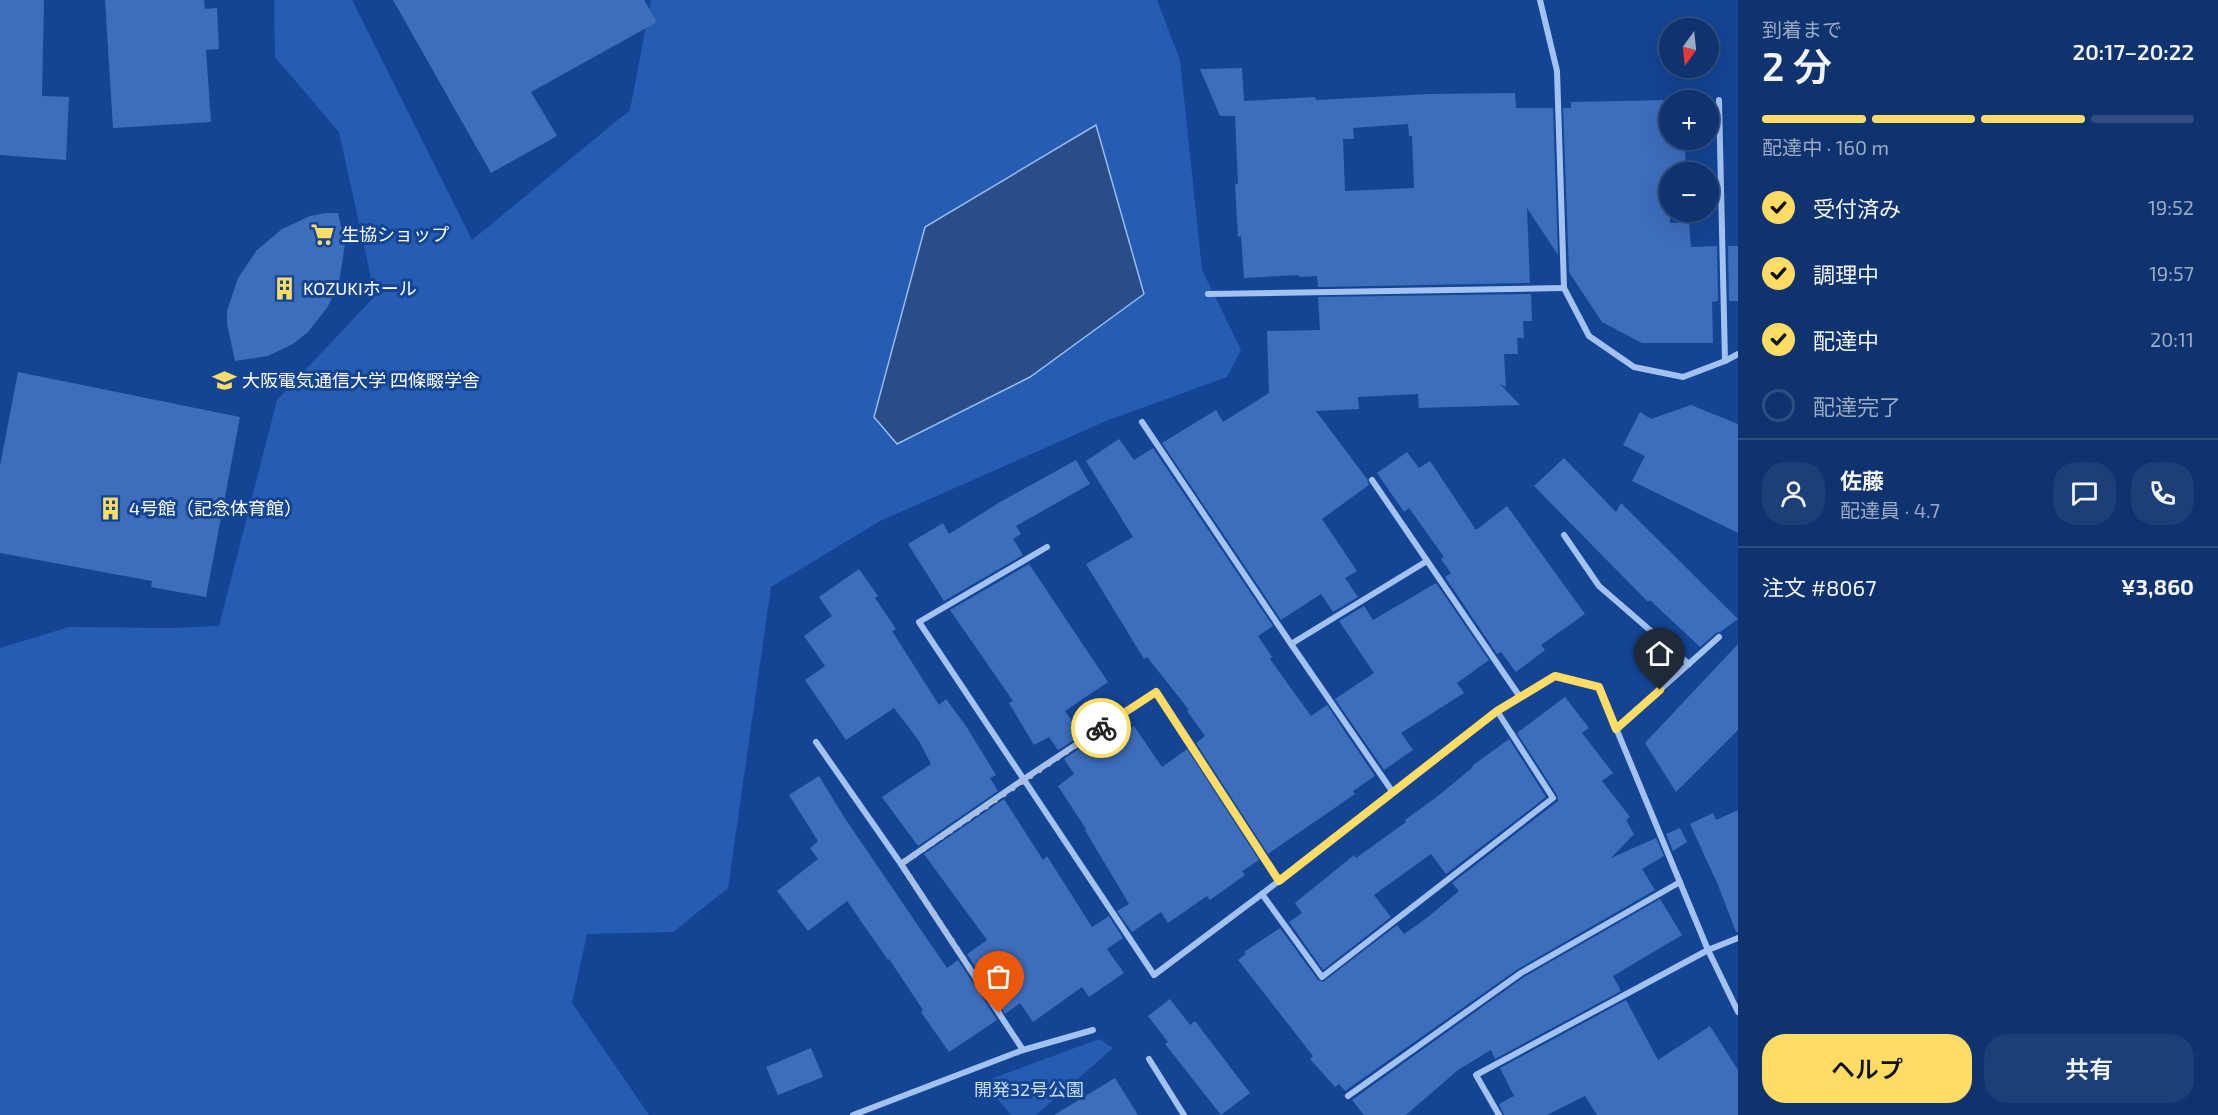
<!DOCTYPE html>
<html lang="ja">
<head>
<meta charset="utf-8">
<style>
  :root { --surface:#0f336f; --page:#1d3f77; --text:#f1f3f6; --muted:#9baac3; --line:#2f4e82; --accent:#ffdc64 }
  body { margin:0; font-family:"Exo 2","Noto Sans JP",sans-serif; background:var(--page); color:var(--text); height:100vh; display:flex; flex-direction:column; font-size:22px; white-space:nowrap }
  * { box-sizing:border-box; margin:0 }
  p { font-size:20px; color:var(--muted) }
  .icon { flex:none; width:33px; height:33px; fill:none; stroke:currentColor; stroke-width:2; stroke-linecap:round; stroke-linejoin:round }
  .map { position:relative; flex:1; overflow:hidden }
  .side { display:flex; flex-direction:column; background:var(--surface); width:480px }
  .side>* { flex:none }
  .needle { width:39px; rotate:195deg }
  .buttons { position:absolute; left:1659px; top:18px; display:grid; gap:12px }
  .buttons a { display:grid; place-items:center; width:60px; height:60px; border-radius:50%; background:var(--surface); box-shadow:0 6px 24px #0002,0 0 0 2px var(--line); font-size:30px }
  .pin { position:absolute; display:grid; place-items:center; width:51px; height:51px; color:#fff; margin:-62px -26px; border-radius:50% 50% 50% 0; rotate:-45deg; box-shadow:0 0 6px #0007 }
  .pin .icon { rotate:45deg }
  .courier { position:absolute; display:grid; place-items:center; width:60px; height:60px; margin:-30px; border:4px solid #ffdc64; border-radius:50%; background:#fff; color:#222; box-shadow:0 2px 8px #0007 }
  .headline em { font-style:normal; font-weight:600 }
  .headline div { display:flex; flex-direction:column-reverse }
  .headline { display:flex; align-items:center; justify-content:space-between; height:102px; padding:0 24px }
  h1 { font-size:39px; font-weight:600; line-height:45px }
  .bar { display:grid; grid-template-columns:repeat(4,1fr); gap:9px 6px; align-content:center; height:72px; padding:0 24px }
  .bar i { height:8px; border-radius:4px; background:var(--line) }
  .bar .active { background:var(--accent) }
  .bar p { grid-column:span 4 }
  .line { display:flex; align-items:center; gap:15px; padding:0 24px; border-top:2px solid var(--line) }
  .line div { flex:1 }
  .round { display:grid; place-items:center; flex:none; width:63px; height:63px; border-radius:24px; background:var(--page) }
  ol { padding:0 24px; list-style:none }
  li { display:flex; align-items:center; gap:18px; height:66px }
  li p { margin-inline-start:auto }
  li .icon { padding:6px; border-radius:50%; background:var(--accent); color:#111; stroke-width:4 }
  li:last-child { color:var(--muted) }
  li i { width:33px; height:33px; border:3px solid var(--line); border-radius:50% }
  .primary-button { display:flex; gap:12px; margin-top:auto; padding:12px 24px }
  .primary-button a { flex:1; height:69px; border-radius:24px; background:var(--accent); color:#111; font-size:24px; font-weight:600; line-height:69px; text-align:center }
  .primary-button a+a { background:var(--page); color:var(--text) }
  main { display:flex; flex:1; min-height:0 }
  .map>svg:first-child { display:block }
  .green { fill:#265db3 }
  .water { fill:#2a4d88; stroke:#95bbf5; stroke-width:1.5 }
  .building { fill:#3d6ebc; fill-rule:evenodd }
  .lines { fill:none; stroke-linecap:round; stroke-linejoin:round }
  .minor { stroke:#a3c2f2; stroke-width:6 }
  .done { stroke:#adbeda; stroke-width:6; stroke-dasharray:0 10.8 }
  .route { stroke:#ffdc64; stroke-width:8 }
  .labels { text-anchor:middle; stroke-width:6; stroke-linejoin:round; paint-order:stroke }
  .poi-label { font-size:18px; fill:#fff; stroke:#144494; text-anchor:start }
  .park-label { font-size:18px; fill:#cadefc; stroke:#144494 }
</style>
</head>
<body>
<main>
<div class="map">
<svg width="1738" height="1115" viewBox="0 0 1738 1115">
  <rect width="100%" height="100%" fill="#144494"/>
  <!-- green -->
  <g class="green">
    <polygon points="274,0 352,0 472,240 630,110 651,0 1157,0 1180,60 1202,270 1241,350 1227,377 1106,421 880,521 771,587 728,888 673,932 587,934 572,1003 649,1115 0,1115 0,648 69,627 170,628 219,626 277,400 375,296 339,132 275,57"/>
    <polygon points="1099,1039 1113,1048 1036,1115 1011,1115 983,1082"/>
  </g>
  <!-- water -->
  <polygon class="water" points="1096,125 1144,294 1030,377 897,444 874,417 925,227"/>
  <!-- building -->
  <g class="building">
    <polygon points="0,0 44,0 42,96 69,97 66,160 0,155"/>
    <polygon points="105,0 204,0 205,9 217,8 219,49 206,50 211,122 113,128"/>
    <polygon points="393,0 644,0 657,22 531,92 557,136 491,173"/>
    <path d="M1242 68 1244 101 1315 97 1316 100 1429 94 1515 93 1516 108H1553L1558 255 1527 208 1530 283 1318 287 1317 276 1299 277V275L1244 278 1241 236 1238 237 1235 184H1238L1235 116H1220L1200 69ZM1408 124 1409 136H1412L1414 188 1345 191 1343 139H1354L1353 128Z"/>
    <polygon points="1670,100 1670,140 1685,140 1686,172 1670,172 1670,223 1689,222 1691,247 1717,246 1718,301 1712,302 1713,343 1642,343 1602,322 1569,272 1563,108 1571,108 1571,102"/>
    <polygon points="326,213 338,213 345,244 339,283 327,308 308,332 293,344 268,356 235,361 227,324 227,311 238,278 257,250 282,229 310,216"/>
    <polygon points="1728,246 1738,246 1738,301 1729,301"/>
    <polygon points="1531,294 1532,321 1523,321 1524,338 1517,338 1518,354 1504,354 1506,387 1500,384 1520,405 1419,408 1418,394 1358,397 1359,409 1316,411 1367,479 1369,485 1322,519 1357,571 1345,578 1358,597 1333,612 1321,594 1281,620 1162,443 1216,410 1223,422 1269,393 1267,331 1320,330 1318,297"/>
    <polygon points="18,372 240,417 206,597 151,587 152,581 0,553 0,466"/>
    <polygon points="1691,405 1738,424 1738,533 1632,481 1645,456 1623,445 1640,412 1651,419"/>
    <polygon points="1119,439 1134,460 1153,448 1273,626 1258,636 1272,657 1270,659 1311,716 1327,705 1375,776 1353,791 1355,794 1268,854 1196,743 1205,736 1187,711 1189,710 1147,657 1144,659 1086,564 1133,537 1086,461"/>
    <polygon points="1407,452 1419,468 1430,461 1476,530 1507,506 1585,614 1541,645 1545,650 1516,672 1501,652 1497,654 1445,577 1451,573 1441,559 1444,557 1409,508 1404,512 1377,473"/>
    <polygon points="1564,458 1616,512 1621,503 1738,619 1720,632 1716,633 1700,647 1650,600 1648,602 1534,486"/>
    <polygon points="1076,460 1090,484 1016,526 1021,534 1013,539 1023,555 944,601 908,544 943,523 949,534 1000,502"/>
    <polygon points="1029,564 1108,682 1065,711 1082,735 1058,750 1049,737 1034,745 1009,703 1013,701 950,610"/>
    <polygon points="859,569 878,596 875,598 896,629 892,631 939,705 946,699 966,726 996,775 990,778 998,791 918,846 882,797 931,764 919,741 894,708 846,740 805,680 825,666 804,636 832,616 819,597"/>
    <polygon points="1436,583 1489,660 1457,683 1464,693 1401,733 1413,750 1384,770 1335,699 1374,673 1339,621 1364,606 1373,620"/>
    <polygon points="1738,644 1738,730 1676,792 1645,743"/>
    <polygon points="1565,697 1589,728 1582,733 1613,773 1602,781 1630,817 1626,820 1634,834 1611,858 1656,838 1664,856 1642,869 1655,890 1518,969 1345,1091 1339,1084 1335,1087 1310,1059 1313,1056 1238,960 1246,954 1244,952 1280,928 1318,980 1323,982 1397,925 1404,934 1428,917 1459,891 1452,883 1558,801 1557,795 1517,733"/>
    <polygon points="1134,726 1162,767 1187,749 1259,860 1242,871 1245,875 1210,900 1207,896 1168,923 1161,912 1132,932 1117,911 1129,904 1085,830 1086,829 1058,786 1074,774 1064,759 1088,743 1094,751"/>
    <polygon points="1509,739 1546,797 1446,874 1431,854 1374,895 1391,917 1323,970 1289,922 1302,913 1295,903 1354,855 1356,858 1406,822 1405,820 1438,796 1473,767 1472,766"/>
    <polygon points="819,776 846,820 947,968 958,960 997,1020 949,1052 921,1012 923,1010 889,959 888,960 847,901 808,931 777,891 818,859 810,848 818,841 789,795"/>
    <polygon points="1004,799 1043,860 1047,856 1092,927 1109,916 1123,938 1107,949 1124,973 1089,997 1082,987 1033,1022 1020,1003 1005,1014 967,954 987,940 924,854"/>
    <polygon points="1738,810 1738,932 1736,932 1718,885 1690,824 1713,813 1716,820"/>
    <polygon points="1680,828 1687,842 1673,851 1666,834"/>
    <polygon points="1660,899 1682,935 1613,976 1621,991 1495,1059 1491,1050 1458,1070 1406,1115 1364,1115 1352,1100 1524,977"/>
    <polygon points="1170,999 1190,1025 1195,1021 1250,1093 1221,1115 1165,1044 1168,1042 1148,1016"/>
    <polygon points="1626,1000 1658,1060 1710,1026 1738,1070 1738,1115 1597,1115 1585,1096 1547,1115 1504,1115 1499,1104 1514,1096 1500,1068"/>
    <polygon points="811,1048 823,1077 778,1095 766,1067"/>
    <polygon points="1115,1078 1138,1115 1054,1115"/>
  </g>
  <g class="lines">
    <!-- minor -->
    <g class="minor">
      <polyline points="1540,0 1557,71 1564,288 1589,336 1634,367 1683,377 1725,361 1738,354"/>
      <polyline points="1719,100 1725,361"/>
      <polyline points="1208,294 1564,288"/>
      <polyline points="1142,422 1291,644 1392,791"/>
      <polyline points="1372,480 1520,697"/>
      <polyline points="1564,535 1599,586 1689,664"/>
      <polyline points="1047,547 919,622 1154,975 1262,894 1497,711 1555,676 1599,687 1708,950 1738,1012"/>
      <polyline points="1291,644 1427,561"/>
      <polyline points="1616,729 1719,637"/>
      <polyline points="816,742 901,864 1023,1050"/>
      <polyline points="901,864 1024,779 1156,692 1279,881"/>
      <polyline points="1262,894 1322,977 1553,798 1497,711"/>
      <polyline points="1149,1059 1184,1115"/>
      <polyline points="1348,1096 1521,973 1680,882"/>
      <polyline points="853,1115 1023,1050 1093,1030"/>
      <polyline points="1499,1115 1476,1075 1708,950 1738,938"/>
    </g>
  </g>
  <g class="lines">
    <!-- done -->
    <polyline class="done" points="999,1013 901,864 1101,728"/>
    <!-- route -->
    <polyline class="route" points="1101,728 1156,692 1279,881 1497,711 1555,676 1599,687 1616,729 1660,690"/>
  </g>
  <!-- icons -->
  <defs>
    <symbol id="supermarket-bare" viewBox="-9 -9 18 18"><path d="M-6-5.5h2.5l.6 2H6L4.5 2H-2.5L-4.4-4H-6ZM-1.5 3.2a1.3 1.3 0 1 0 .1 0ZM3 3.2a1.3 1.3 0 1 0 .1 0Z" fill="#ffdc64" stroke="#144494" stroke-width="2.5" paint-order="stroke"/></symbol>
    <symbol id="building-bare" viewBox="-9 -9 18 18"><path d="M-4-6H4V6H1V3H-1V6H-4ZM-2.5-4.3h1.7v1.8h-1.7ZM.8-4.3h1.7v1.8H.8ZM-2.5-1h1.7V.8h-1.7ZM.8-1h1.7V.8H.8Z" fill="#ffdc64" stroke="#144494" stroke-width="2.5" paint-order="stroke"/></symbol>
    <symbol id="university-bare" viewBox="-9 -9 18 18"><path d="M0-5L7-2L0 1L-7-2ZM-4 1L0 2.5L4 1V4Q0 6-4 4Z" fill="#ffdc64" stroke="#144494" stroke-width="2.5" paint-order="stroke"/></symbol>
  </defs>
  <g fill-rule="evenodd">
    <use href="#supermarket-bare" x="306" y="218" width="33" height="33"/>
    <use href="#building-bare" x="268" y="272" width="33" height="33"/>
    <use href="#university-bare" x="208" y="364" width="33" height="33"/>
    <use href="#building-bare" x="94" y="492" width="33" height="33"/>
  </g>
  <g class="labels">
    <!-- poi labels -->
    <g class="poi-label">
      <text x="341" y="241">生協ショップ</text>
      <text x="303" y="295">KOZUKIホール</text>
      <text x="242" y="387">大阪電気通信大学 四條畷学舎</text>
      <text x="129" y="515">4号館（記念体育館）</text>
    </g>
    <!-- park labels -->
    <g class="park-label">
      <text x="1029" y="1096">開発32号公園</text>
    </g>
  </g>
</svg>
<div class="buttons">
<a><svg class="needle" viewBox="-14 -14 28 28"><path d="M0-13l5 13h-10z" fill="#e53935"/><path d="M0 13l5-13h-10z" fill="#9baac3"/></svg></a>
<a>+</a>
<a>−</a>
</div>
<div class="pin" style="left:999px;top:1013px;background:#ea580c"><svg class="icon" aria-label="bag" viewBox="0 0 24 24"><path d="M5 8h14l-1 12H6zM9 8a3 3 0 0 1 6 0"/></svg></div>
<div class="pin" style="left:1660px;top:690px;background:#1f2937"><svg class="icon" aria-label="home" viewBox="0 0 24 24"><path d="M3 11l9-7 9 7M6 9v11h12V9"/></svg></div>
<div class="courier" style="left:1101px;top:728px"><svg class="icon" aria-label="bike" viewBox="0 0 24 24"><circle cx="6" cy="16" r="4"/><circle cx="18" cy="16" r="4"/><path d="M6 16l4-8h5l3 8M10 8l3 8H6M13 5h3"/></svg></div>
</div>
<section class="side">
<div class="headline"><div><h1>2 分</h1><p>到着まで</p></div><em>20:17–20:22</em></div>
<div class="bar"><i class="active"></i><i class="active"></i><i class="active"></i><i></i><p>配達中 · 160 m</p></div>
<ol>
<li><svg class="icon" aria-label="check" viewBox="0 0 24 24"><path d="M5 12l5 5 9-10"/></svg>受付済み<p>19:52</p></li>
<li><svg class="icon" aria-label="check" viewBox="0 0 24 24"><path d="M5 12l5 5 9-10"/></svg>調理中<p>19:57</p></li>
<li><svg class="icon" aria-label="check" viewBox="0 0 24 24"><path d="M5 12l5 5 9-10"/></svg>配達中<p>20:11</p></li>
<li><i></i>配達完了</li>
</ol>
<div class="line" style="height:108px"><a class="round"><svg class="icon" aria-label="person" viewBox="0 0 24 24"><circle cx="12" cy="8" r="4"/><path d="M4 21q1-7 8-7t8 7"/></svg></a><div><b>佐藤</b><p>配達員 · 4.7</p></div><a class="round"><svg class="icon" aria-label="chat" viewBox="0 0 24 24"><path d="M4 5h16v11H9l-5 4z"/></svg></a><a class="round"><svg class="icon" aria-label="phone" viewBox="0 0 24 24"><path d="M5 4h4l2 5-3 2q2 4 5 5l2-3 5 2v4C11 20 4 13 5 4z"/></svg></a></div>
<div class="line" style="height:78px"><div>注文 #8067</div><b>¥3,860</b></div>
<div class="primary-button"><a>ヘルプ</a><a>共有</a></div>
</section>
</main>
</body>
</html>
